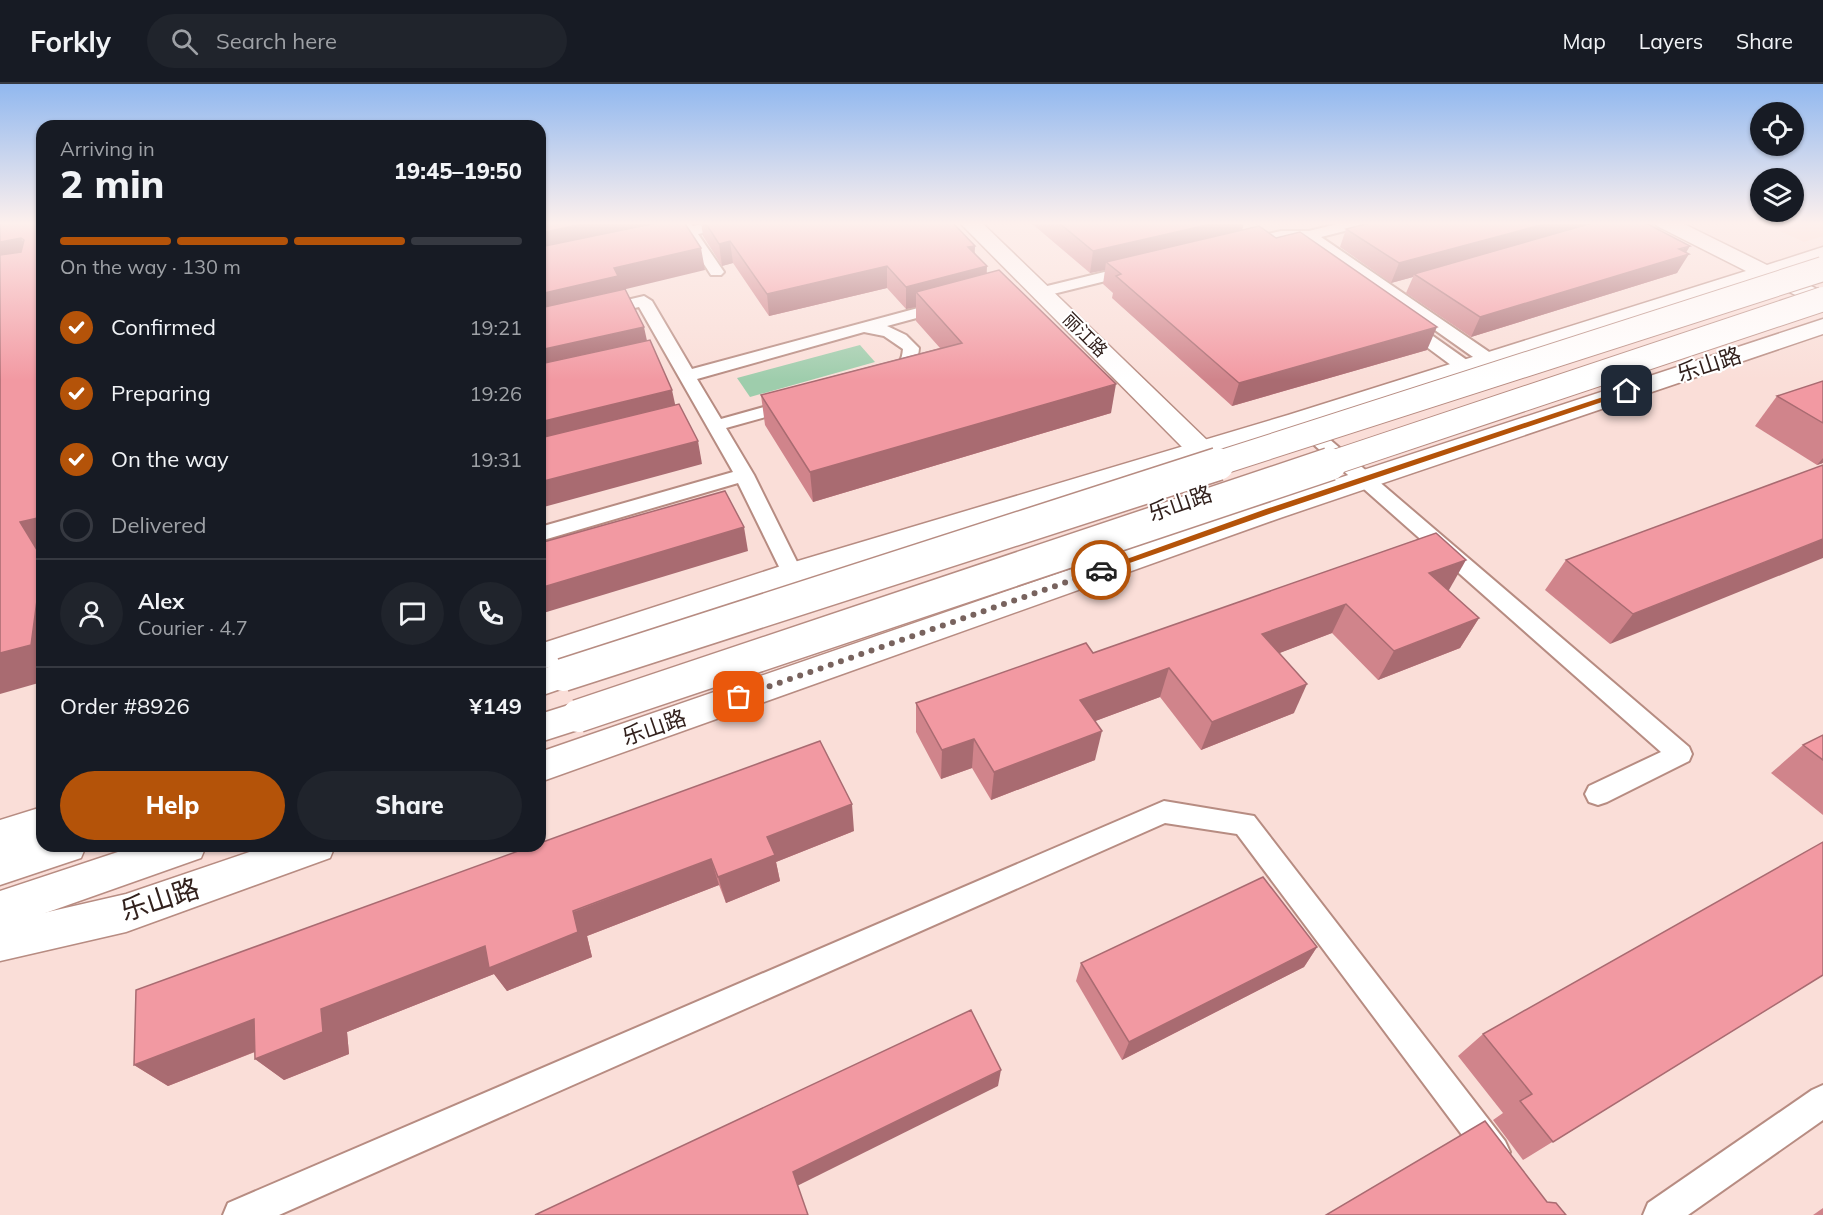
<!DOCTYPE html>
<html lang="en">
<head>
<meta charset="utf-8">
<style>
  :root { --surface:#171b24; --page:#20242c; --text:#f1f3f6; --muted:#9ea1a6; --line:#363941; --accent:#b45309 }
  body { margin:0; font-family:Mulish,"Noto Sans SC",sans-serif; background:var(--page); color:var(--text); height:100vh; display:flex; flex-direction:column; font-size:22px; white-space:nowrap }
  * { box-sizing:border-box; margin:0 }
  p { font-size:20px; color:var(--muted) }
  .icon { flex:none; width:33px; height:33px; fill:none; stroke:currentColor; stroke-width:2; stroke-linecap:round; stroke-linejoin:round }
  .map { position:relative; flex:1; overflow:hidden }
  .side { position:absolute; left:36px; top:36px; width:510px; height:732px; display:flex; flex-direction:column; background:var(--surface); border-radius:18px; box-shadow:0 2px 4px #0004 }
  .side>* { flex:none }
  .controls { position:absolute; left:1750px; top:18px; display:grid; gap:12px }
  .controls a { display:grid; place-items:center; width:54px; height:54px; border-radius:50%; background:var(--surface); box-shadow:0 2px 4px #0004; font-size:30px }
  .pin { position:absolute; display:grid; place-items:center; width:51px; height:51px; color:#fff; margin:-26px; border-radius:12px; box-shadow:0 3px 9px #0006 }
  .courier { position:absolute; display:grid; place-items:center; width:60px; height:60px; margin:-30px; border:4px solid #b45309; border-radius:50%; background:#fff; color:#222; box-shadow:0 2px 8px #0007 }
  .headline em { font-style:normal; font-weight:800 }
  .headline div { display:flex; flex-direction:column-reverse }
  .headline { display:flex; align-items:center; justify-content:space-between; height:102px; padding:0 24px }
  h1 { font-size:39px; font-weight:800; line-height:45px }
  .bar { display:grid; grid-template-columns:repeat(4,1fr); gap:9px 6px; align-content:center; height:72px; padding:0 24px }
  .bar i { height:8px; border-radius:4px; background:var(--line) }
  .bar .selected { background:var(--accent) }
  .bar p { grid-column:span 4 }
  .line { display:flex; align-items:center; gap:15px; padding:0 24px; border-top:2px solid var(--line) }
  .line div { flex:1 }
  .round { display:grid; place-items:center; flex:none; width:63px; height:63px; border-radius:32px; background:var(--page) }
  ol { padding:0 24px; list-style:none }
  li { display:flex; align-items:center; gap:18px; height:66px }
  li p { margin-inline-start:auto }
  li .icon { padding:6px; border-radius:50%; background:var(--accent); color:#fff; stroke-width:4 }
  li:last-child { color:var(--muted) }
  li i { width:33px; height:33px; border:3px solid var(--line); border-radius:50% }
  .action { display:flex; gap:12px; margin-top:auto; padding:12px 24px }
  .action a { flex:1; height:69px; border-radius:36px; background:var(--accent); color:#fff; font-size:24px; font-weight:800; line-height:69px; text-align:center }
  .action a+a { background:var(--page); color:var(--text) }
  header { display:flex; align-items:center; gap:36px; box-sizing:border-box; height:84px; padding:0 30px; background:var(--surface); border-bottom:2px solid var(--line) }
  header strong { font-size:28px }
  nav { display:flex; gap:33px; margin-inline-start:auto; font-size:21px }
  .search { width:420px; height:54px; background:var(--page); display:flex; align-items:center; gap:15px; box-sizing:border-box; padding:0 21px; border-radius:33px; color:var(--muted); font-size:22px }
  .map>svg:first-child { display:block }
  .built { fill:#fdd1c6 }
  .green { fill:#9ecdac }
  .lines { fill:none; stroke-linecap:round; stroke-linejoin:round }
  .lane-casing { stroke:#b78c82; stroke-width:4 }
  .street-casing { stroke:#b78c82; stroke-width:3 }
  .secondary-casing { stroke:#b78c82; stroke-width:3 }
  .primary-casing { stroke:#b78c82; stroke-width:3 }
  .lane { fill:#fff; fill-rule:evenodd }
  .street { fill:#fff; fill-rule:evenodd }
  .secondary { fill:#fff; fill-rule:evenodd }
  .primary { fill:#fff; fill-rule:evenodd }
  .primary-bridge-far1-casing { stroke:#b78c82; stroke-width:26; stroke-linecap:butt }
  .primary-bridge-casing { stroke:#b78c82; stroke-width:35; stroke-linecap:butt }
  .primary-bridge-far1 { stroke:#fff; stroke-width:24 }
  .primary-bridge { stroke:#fff; stroke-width:32 }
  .wall { fill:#d0848b }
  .shaded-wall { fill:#a96b71 }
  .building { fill:#f299a2; stroke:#a96b71; stroke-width:1.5 }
  .route { fill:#b45309 }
  .done { stroke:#78635e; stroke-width:6; stroke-dasharray:0 10.8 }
  .labels { text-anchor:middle; stroke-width:4.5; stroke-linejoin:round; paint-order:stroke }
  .far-street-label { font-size:18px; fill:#32211d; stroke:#fff }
  .street-label { font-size:22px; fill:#32211d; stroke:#fff }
  .near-street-label { font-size:27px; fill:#32211d; stroke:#fff }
</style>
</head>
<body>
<header>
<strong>Forkly</strong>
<div class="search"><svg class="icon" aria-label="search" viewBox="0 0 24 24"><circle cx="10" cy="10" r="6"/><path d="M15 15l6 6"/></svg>Search here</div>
<nav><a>Map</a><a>Layers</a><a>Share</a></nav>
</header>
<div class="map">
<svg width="1823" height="1131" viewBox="0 0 1823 1131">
  <rect width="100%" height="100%" fill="#faded8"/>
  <!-- built -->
  <polygon class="built" points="1761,138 1823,138 1823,152 1804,158"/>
  <!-- green -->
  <polygon class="green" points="860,261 875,278 750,313 737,294"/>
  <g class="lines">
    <defs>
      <g id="lane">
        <polygon points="687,138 693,142 714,138 742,138 740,141 698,150 724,188 721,191 711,191 686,152 662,157 655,153 657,150 681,145 679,142 681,139"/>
        <polygon points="1345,138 1370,138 1368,141 1321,153 1495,272 1497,276 1495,280 1483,280 1306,155 1281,155 1247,163 1240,159 1242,156 1281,147 1309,147"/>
        <polygon points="1133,181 1141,186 1138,189 1041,213 1033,208 1035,205"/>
        <path d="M644 212 652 217 692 285 944 217 952 222 950 225 887 242 906 251 919 264C918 283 905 300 884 295L881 291C892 279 901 287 903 265L884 252 864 248 697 295 721 335 792 315 798 316 801 320 798 324 726 344 754 391 803 490 799 495 792 497 785 495 738 399 540 457V443L733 388 639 223 603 231 595 226 597 223Z"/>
        <polygon points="1407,236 1413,238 1471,279 1474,283 1471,287 1459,287 1401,244 1399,241 1401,238"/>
        <polygon points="1301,334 1307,336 1689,663 1692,670 1689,677 1607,718 1598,721 1589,718 1585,710 1589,702 1661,668 1295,344 1292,340 1295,336"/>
        <polygon points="1164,717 1254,732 1505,1057 1510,1068 1505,1079 1494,1084 1483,1079 1237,750 1165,739 279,1131 223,1131 228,1119"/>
        <polygon points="1823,1001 1823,1036 1688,1131 1643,1131 1648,1119 1812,1006"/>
      </g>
      <polygon id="street" points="959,138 981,138 1210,359 1214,365 1210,371 1200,374 1190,371"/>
      <g id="secondary">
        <polygon points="1654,138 1680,138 1767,181 1823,163 1823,177 1785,189 1823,208 1823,224 1764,196 1306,343 803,498 540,586 540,560 781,482 1288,331 1746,187 1657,142"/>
        <polygon points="1823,235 1823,250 1280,434 540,698 540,668 1260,420"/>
        <polygon points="42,723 42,762 86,762 81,774 0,801 0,736"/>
        <polygon points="267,762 335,762 330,774 126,848 0,877 0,839 126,810"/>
      </g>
      <g id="primary">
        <polygon points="563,578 575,582 580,591 575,600 540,612 540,586"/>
        <polygon points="578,618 590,622 595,632 590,642 540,658 540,630"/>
        <polygon points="42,746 42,762 63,762 58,774 0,794 0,760"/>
        <polygon points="136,762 206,762 201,774 0,845 0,807"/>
      </g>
    </defs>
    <!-- lane casing -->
    <use href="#lane" class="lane-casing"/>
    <!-- street casing -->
    <use href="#street" class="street-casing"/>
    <!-- secondary casing -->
    <use href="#secondary" class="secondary-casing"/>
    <!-- primary casing -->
    <use href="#primary" class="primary-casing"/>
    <!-- lane -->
    <use href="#lane" class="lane"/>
    <!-- street -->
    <use href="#street" class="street"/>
    <!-- secondary -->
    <use href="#secondary" class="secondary"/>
    <!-- primary -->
    <use href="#primary" class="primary"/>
    <defs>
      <g id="primary-bridge-far1">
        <polyline points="1213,381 1823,185"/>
        <polyline points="1326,381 1823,215"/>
      </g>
      <g id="primary-bridge">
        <polyline points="563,591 1218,380"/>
        <polyline points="578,632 1330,380"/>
      </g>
    </defs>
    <!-- primary-bridge-far1 casing -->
    <use href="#primary-bridge-far1" class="primary-bridge-far1-casing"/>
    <!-- primary-bridge casing -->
    <use href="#primary-bridge" class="primary-bridge-casing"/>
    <!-- primary-bridge-far1 -->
    <use href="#primary-bridge-far1" class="primary-bridge-far1"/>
    <!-- primary-bridge -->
    <use href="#primary-bridge" class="primary-bridge"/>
  </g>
  <!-- wall -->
  <g class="wall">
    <polygon points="693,138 952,138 975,169 987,189 1111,329 813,418 765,341 761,311 940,264 916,237 916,223 906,225 887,204 769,232 733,179 722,182 703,152 701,138 695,140"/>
    <polygon points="1030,138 1244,138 1242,146 1427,266 1232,322 1112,214 1113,209 1103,200 1105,186 1090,189"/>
    <polygon points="1373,138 1644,138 1686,169 1677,189 1471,253 1406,209 1413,193 1391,199 1340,163 1346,145"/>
    <polygon points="1823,297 1823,379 1817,381 1755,342 1777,312"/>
    <polygon points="1823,381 1610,560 1545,506 1566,476"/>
    <polygon points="1436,449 1449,506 1447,506 1479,534 1460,564 1378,596 1332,549 1279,569 1294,629 1201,666 1160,613 1095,637 1095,676 991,716 972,684 941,695 916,648 916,619 1093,569"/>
    <polygon points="1823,651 1823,731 1771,689 1803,661"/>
    <polygon points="854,747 776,778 780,797 726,819 719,801 587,852 592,873 507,907 494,890 347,948 349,970 284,996 255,975 255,968 168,1002 134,981 136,906"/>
    <polygon points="1317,863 1304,883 1122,976 1076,897 1081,879"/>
    <polygon points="1823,891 1523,1076 1493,1036 1503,1029 1458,972 1483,950"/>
    <polygon points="1823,1124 1823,1131 1813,1131"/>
  </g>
  <!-- shaded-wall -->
  <g class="shaded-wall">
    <polygon points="593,138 677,138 540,172 540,149"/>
    <polygon points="1220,138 1244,138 1240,154 1106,178 1105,186 1090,189 1093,167"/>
    <polygon points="1552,138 1583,138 1578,147 1414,190 1413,193 1391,199 1399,179"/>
    <polygon points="21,154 42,184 0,192 0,158"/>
    <polygon points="730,157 733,179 722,182 719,160"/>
    <polygon points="975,162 974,184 968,163"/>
    <polygon points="1690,162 1684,172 1689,170 1677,189 1471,253 1480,233"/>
    <polygon points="701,164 705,186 622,206 540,234 540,210 614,184"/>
    <polygon points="887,182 887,204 769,232 767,210"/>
    <polygon points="987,182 986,204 916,208 916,223 906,225 906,203"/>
    <polygon points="644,243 649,266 540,291 540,266"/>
    <polygon points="1437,243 1427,266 1232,322 1239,299"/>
    <polygon points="1116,300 1111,329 813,418 810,388"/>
    <polygon points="672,306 677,329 540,364 540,338"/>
    <polygon points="698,357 702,380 540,424 540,398"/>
    <polygon points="1823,374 1823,379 1817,381"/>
    <polygon points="42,433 42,474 20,438"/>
    <polygon points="744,443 748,467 540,530 540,504"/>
    <polygon points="1823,455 1823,474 1610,560 1633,530"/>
    <polygon points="1466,476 1449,506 1412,519 1429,489"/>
    <polygon points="42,479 42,598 0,610 0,569"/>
    <polygon points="1346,520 1332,549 1251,580 1262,550"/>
    <polygon points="1479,534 1460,564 1378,596 1394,567"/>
    <polygon points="1169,584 1160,613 1074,645 1080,616"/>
    <polygon points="1307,600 1294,629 1201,666 1212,638"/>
    <polygon points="1102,647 1095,676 991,716 994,688"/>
    <polygon points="974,655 972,684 941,695 942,666"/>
    <polygon points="852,720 854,747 776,778 780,797 726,819 718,793 767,753"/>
    <polygon points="711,775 719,801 587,852 592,873 507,907 494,890 347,948 349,970 284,996 255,975 321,925"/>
    <polygon points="1317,863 1304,883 1122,976 1129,958"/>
    <polygon points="254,935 282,957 168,1002 134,981"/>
    <polygon points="1001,986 998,1002 797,1102 793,1088"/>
  </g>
  <!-- building -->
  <g class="building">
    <polygon points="0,138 42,138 42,433 20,438 42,474 42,479 31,561 0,569 0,171 21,168 24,156 21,154 0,158"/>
    <polygon points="540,138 593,138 540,149"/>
    <polygon points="661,138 684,138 701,164 614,184 618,192 540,210 540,163"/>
    <polygon points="705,138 952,138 975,162 968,163 987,182 906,203 887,182 767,210 730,157 719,160"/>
    <polygon points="1058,138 1220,138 1093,167"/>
    <polygon points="1373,138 1552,138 1399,179 1346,145"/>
    <polygon points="1593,138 1644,138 1690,162 1679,165 1689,170 1480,233 1414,190 1592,139"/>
    <polygon points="1259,142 1276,154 1300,148 1437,243 1239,299 1116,192 1121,190 1106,178"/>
    <polygon points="999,186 1116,300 810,388 761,311 962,259 916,208"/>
    <polygon points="625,205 644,243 540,266 540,224"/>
    <polygon points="650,256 672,306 540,338 540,280"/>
    <polygon points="1823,297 1823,339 1777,312"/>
    <polygon points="679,320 698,357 540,398 540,354"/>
    <polygon points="1823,381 1823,455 1633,530 1566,476"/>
    <polygon points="725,407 744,443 540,504 540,459"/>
    <polygon points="1436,449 1466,476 1429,489 1479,534 1394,567 1346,520 1262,550 1307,600 1212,638 1169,584 1080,616 1102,647 994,688 974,655 942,666 916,619 1086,559 1093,569"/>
    <polygon points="1823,651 1823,676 1803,661"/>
    <polygon points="820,657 852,720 767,753 775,771 718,793 711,775 573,827 578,848 489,884 485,862 321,925 323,948 255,975 254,935 134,981 136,906 532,762 540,762 540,759"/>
    <polygon points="1823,758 1823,891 1553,1058 1520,1017 1532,1010 1483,950"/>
    <polygon points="1263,793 1317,863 1129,958 1081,879"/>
    <polygon points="971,926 1001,986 793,1088 808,1131 535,1131"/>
    <polygon points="1485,1037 1547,1118 1556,1119 1566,1131 1326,1131"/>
  </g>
  <!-- sky -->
  <linearGradient id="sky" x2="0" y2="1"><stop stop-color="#91b8ef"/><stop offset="0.47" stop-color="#fdf0ed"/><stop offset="1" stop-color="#fdf0ed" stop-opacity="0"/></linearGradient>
  <rect width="1823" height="296" fill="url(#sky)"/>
  <!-- route -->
  <polygon class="route" points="1627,305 1629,306 1629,309 1272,429 1104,488 1096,486 1266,425"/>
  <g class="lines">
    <!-- done -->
    <polyline class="done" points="739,613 1101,486"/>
  </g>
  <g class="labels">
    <!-- far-street labels -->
    <g class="far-street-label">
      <text transform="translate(1085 251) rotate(45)" y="6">丽江路</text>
    </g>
    <!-- street labels -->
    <g class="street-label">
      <text transform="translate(1709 280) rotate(-18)" y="8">乐山路</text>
      <text transform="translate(1180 419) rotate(-19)" y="8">乐山路</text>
      <text transform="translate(654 643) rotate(-19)" y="8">乐山路</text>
    </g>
    <!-- near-street labels -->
    <g class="near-street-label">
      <text transform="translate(160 816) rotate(-18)" y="9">乐山路</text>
    </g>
  </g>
</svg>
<div class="controls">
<a><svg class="icon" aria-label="locate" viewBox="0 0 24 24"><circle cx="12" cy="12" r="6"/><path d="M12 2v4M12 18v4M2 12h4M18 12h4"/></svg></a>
<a><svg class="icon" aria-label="layers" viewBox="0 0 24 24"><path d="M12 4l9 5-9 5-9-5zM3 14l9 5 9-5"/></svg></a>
</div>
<div class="pin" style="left:739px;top:613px;background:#ea580c"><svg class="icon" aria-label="bag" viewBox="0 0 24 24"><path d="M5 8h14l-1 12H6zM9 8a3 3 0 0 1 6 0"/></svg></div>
<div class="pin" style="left:1627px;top:307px;background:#1f2937"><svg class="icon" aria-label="home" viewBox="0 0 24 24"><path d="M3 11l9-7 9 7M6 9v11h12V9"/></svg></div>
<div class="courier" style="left:1101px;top:486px"><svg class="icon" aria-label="car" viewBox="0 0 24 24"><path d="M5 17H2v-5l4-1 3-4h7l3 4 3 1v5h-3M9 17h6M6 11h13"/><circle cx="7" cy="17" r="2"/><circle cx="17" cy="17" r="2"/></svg></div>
<section class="side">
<div class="headline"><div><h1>2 min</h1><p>Arriving in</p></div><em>19:45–19:50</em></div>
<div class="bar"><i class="selected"></i><i class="selected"></i><i class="selected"></i><i></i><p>On the way · 130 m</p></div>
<ol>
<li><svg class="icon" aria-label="check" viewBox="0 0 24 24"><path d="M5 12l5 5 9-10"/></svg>Confirmed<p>19:21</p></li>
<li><svg class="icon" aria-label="check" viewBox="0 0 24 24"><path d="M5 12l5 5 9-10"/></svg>Preparing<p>19:26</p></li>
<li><svg class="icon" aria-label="check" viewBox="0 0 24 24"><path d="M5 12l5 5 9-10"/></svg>On the way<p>19:31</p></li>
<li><i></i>Delivered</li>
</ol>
<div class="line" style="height:108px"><a class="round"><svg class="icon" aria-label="person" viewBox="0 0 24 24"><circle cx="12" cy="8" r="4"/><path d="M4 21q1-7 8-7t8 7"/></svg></a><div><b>Alex</b><p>Courier · 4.7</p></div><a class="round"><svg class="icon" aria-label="chat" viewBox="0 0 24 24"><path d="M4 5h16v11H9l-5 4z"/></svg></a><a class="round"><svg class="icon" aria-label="phone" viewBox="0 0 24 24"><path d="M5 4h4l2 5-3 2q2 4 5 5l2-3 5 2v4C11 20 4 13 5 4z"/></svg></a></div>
<div class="line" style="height:78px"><div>Order #8926</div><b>¥149</b></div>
<div class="action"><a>Help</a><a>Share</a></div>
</section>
</div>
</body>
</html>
